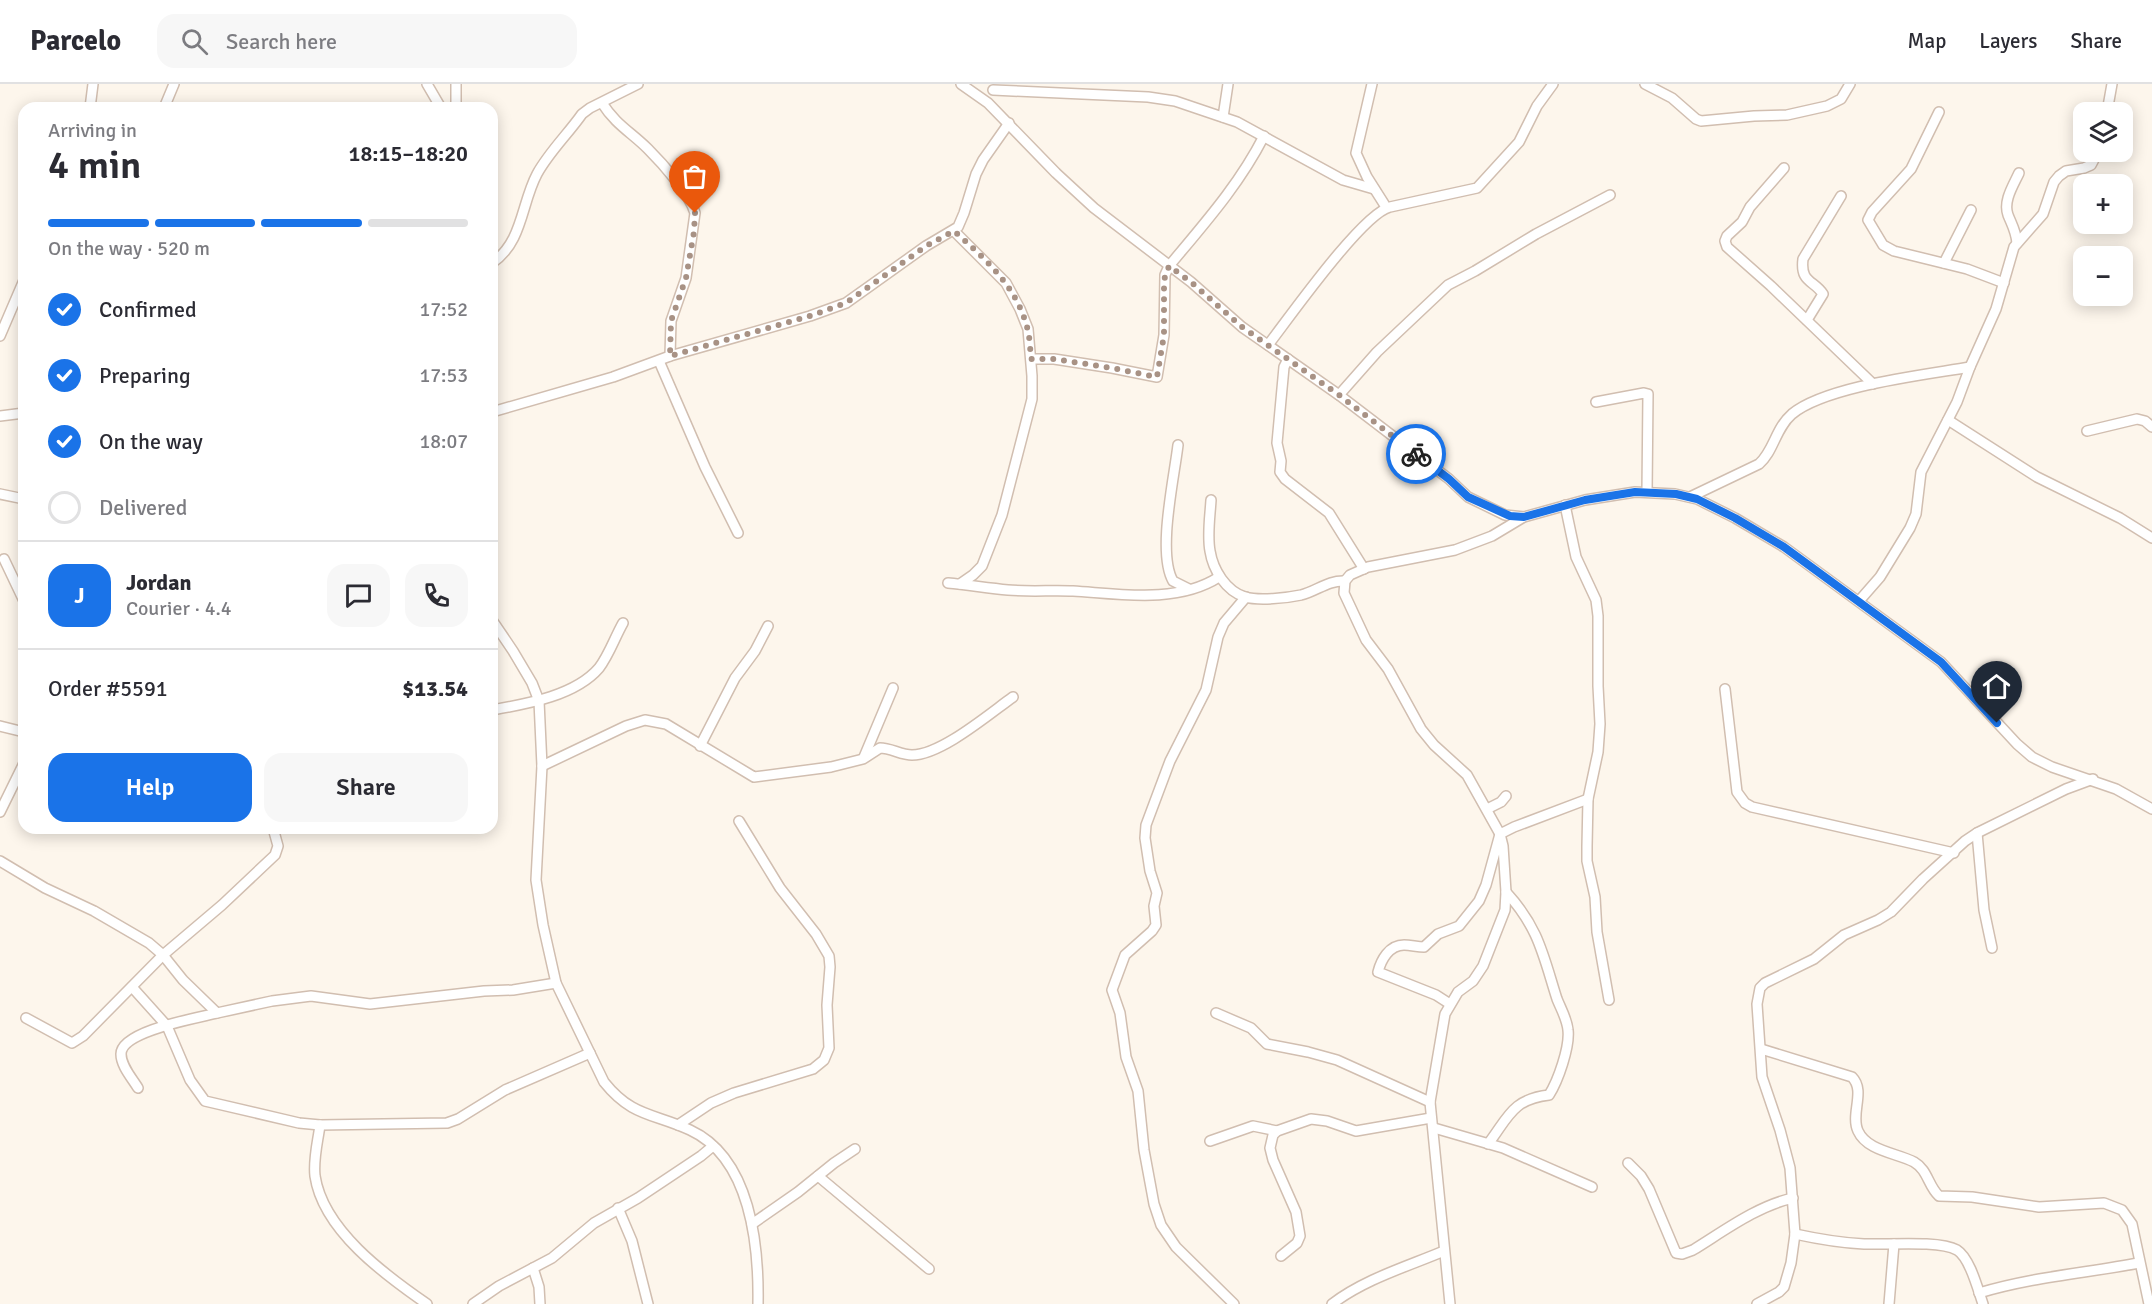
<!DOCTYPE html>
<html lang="en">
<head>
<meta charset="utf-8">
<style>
  :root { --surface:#fff; --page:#f7f7f7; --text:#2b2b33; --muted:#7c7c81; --line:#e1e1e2; --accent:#1a73e8 }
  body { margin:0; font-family:Signika,sans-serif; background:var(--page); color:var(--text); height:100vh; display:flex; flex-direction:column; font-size:22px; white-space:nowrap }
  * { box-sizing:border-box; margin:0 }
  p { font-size:20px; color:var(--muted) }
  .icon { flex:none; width:33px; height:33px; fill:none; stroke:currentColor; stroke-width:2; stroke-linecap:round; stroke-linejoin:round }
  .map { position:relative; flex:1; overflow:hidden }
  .side { position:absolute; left:18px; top:18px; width:480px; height:732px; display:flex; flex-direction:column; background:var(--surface); border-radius:18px; box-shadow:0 3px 15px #0003 }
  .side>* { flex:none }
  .tools { position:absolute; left:2073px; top:18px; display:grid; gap:12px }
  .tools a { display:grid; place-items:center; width:60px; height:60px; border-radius:12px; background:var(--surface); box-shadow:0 3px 15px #0003; font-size:30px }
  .pin { position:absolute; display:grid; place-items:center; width:51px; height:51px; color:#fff; margin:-62px -26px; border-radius:50% 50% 50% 0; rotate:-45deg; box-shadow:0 0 6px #0007 }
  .pin .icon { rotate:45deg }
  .courier { position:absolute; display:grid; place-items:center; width:60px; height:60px; margin:-30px; border:4px solid #1a73e8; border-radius:50%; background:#fff; color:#222; box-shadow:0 2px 8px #0007 }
  .head em { font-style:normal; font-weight:600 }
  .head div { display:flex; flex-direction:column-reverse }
  .head { display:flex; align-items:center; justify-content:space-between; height:102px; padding:0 30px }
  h1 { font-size:39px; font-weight:600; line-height:45px }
  .bar { display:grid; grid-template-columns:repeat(4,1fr); gap:9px 6px; align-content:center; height:72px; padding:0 30px }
  .bar i { height:8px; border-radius:4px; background:var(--line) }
  .bar .current { background:var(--accent) }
  .bar p { grid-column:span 4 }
  .line { display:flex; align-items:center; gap:15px; padding:0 30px; border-top:2px solid var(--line) }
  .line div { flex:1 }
  .round { display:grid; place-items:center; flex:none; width:63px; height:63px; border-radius:18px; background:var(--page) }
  ol { padding:0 30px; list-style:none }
  li { display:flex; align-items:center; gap:18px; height:66px }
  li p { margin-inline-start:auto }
  li .icon { padding:6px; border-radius:50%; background:var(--accent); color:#fff; stroke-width:4 }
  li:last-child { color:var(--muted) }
  li i { width:33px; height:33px; border:3px solid var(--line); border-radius:50% }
  .button { display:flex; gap:12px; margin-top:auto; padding:12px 30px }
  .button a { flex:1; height:69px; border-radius:18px; background:var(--accent); color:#fff; font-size:24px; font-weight:600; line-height:69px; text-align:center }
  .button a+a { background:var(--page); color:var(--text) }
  header { display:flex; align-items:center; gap:36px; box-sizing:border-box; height:84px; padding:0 30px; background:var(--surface); border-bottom:2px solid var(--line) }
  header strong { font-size:28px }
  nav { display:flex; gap:33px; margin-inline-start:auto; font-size:21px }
  .search { width:420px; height:54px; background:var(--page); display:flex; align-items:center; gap:15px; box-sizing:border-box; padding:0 21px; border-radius:18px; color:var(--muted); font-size:22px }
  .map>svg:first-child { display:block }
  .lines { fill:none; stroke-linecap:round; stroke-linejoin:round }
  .minor-casing { stroke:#d1beb0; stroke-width:12 }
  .minor { stroke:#fff; stroke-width:9 }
  .done { stroke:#a89285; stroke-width:6; stroke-dasharray:0 10.8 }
  .route { stroke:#1a73e8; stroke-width:8 }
</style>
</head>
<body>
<header>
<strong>Parcelo</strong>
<div class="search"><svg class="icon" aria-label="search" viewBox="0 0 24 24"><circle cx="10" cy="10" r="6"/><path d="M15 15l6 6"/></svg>Search here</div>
<nav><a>Map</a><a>Layers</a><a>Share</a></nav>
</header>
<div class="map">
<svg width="2152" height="1220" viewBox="0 0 2152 1220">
  <rect width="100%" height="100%" fill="#fdf6ec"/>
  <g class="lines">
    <defs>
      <g id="minor">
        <polyline points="427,0 441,24"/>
        <polyline points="961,0 988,19 1056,89 1094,124 1191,198 1242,243 1339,311 1449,395 1468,413 1505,431 1524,433 1585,416 1635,408 1675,410 1697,415 1735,434 1784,463 1941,578 2017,660 2032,673 2052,683 2116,705 2152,725"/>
        <polyline points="1372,0 1356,69 1367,93 1386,123"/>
        <polyline points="1645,0 1672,14 1696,35 1701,37 1754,32 1787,31 1827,22 1841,15 1850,0"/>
        <polyline points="993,6 1148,13 1175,17 1237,38 1343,96 1374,105"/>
        <path d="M602 19C616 41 631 48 648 65 663 80 689 109 695 129L686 194 671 237 670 272"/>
        <polyline points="90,24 93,0"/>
        <polyline points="164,24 174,0"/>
        <polyline points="456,24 456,0"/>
        <polyline points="1939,28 1911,85 1872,128 1868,136 1883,161 1894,167 1967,185 2004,199"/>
        <polyline points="2107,28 2112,0"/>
        <polyline points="1223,33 1228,0"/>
        <polyline points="1784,84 1750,123 1742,138 1727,152 1725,157 1727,163 1771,202 1873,300"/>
        <polyline points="954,147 1006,199 1020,225 1028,245 1032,292 1032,315 1002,431 982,482 973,491 960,500"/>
        <path d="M2017 159C2016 147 2012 141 2008 131 2003 117 2013 102 2019 89"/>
        <path d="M492 179C523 158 521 120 537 90 549 68 568 50 582 30L590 24 638 0"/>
        <polyline points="1944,179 1971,126"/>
        <path d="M1807 236 1823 210C1814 196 1800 199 1803 175L1841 112"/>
        <polyline points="0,252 24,196"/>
        <path d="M1268 261C1289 234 1362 130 1390 123L1477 104 1519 58 1537 22 1553 0"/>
        <path d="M1031 275H1054L1112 284 1157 293 1164 251 1165 191 1169 182C1204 140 1239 101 1264 52"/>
        <polyline points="1288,275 1284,283 1277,359 1281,377 1280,388 1285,395 1329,429 1364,485"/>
        <polyline points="659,277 705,383 738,449"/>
        <polyline points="1339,311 1377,268 1448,201 1475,187 1536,150 1610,111"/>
        <polyline points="1596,318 1644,309 1648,310 1647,408"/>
        <polyline points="492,328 613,293 670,272 810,232 846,219 926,162 958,143 964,129 976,90 983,76 1009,39"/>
        <polyline points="0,332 24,329"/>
        <polyline points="1948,336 2037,393 2120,434 2152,454"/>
        <polyline points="2087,347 2137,335 2145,337 2152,343"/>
        <path d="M1178 361C1174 395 1157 469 1173 497L1189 505"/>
        <polyline points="0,410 24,415"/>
        <path d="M1690 413 1759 380C1774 367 1775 345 1792 330 1826 302 1924 291 1970 283"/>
        <path d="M1211 416C1210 433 1207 451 1210 467 1213 486 1226 507 1245 513 1259 517 1287 514 1301 511 1317 507 1328 496 1345 497"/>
        <polyline points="1565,421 1576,473 1596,516 1598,532 1598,602 1600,640 1598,668 1588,715 1587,762 1587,777 1595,813 1597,848 1609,916"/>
        <polyline points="4,475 24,517"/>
        <path d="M948 499C968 501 988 504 1008 506 1030 508 1052 506 1073 507 1120 510 1177 520 1219 493"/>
        <polyline points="1859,517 1880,493 1910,444 1916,430 1921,388 1957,318 1970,283 1996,225 2014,163 2043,130 2054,98 2059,92 2066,87 2084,84 2091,81 2098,68"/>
        <path d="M492 536 513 567 532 599 539 617 542 682 536 796 543 841 556 899 604 998C632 1033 653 1029 690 1046 751 1074 759 1162 758 1220"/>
        <polyline points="1725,605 1737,708 1745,719 1752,723 1954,769"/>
        <path d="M492 626C526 620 575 612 599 584 609 571 615 553 623 539"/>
        <polyline points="0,642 24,648"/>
        <polyline points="700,662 735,594 755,567 768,542"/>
        <polyline points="864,673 893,604"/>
        <path d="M542 682 626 642 645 636 666 640 754 693 831 683 863 675 880 664C891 664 901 671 912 671 941 671 989 630 1013 613"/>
        <polyline points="1487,725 1501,718 1506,712"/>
        <polyline points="0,728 24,679"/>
        <polyline points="1977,749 1984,826 1992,864"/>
        <polyline points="0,777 45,804 94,827 149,859 163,871 183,896 217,929 272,917 311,912 370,920 484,907 513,906 556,899"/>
        <polyline points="132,903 167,942 190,996 205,1017 299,1039 320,1041 447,1039 458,1035 505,1006 590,969"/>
        <path d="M1450 920 1436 911 1378 888C1381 876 1389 861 1404 861 1411 861 1417 863 1424 863L1438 850 1459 842 1479 817 1486 801 1500 750 1514 743 1588 715"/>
        <polyline points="1216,929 1251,944 1267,960 1308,968 1337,976 1430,1018"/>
        <polyline points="26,934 72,959 83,952 163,871 222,821 275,771 278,762 273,744"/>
        <path d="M1761 965 1852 993C1866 1007 1850 1030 1858 1047 1867 1067 1897 1069 1914 1078 1928 1086 1928 1102 1939 1112L1972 1113 2039 1123 2104 1119 2122 1126 2132 1140 2149 1220"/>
        <path d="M138 1004C132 994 121 982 121 970 121 947 197 934 217 929"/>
        <path d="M320 1041C318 1057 313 1075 315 1092 323 1146 385 1191 427 1220"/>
        <polyline points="678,1041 711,1019 734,1009 813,985 824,976 829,964 827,921 830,883 829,872 816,850 780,804 739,737"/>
        <polyline points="1434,1044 1503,1064 1592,1103"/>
        <polyline points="1210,1057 1253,1042 1277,1047"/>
        <path d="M1488 1060C1508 1034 1512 1015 1549 1011 1558 997 1570 963 1568 946 1567 935 1561 925 1557 915 1543 871 1539 844 1506 808"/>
        <path d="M1628 1079 1641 1092 1649 1105 1676 1169 1682 1170 1693 1166C1724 1147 1757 1122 1793 1114"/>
        <polyline points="818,1092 929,1185"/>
        <polyline points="618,1124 632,1157 648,1220"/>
        <polyline points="752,1140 798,1108 834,1079 855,1065"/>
        <path d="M1795 1150C1818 1155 1841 1159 1864 1160 1886 1161 1939 1156 1957 1166 1970 1174 1978 1206 1983 1220"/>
        <polyline points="1281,1172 1297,1159 1300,1152 1296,1128 1273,1076 1270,1064 1273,1051 1277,1047 1311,1035 1327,1037 1356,1047 1431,1034"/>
        <polyline points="533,1184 539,1203 540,1220"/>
        <path d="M1979 1209C2032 1193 2086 1189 2139 1179"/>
        <polyline points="473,1220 499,1202 552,1174 594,1139 638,1114 701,1072 713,1062"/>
        <polyline points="1234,1220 1176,1163 1161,1141 1154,1120 1144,1066 1138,1007 1126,973 1120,929 1112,906 1125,871 1152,847 1156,841 1154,822 1157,809 1150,787 1145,754 1146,741 1170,677 1206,606 1218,553 1224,539 1246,513"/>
        <path d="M1332 1220C1365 1195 1406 1183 1444 1167"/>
        <polyline points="1450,1220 1430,1018 1445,930 1458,908 1473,897 1483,882 1505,826 1506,808 1503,762 1500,750 1467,691 1434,661 1421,645 1388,585 1366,556 1344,509 1345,497 1350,491 1368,483 1455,466 1492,452 1522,434"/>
        <polyline points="1757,1220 1779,1208 1784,1203 1791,1179 1795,1150 1790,1084 1780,1046 1762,993 1757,920 1760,904 1765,899 1814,875 1844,851 1878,836 1891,828 1923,795 1965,757 1977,749 2066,705 2093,695"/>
        <polyline points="1889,1220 1894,1160"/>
      </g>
    </defs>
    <!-- minor casing -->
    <use href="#minor" class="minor-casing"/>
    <!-- minor -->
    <use href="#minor" class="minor"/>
  </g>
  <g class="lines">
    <!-- done -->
    <path class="done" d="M695 129 694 148 686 194 671 237 670 272 810 232 846 219 926 162 954 147C984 174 1016 201 1027 243 1030 253 1030 265 1031 275H1054L1112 284 1157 293 1164 251V196L1169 182 1191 198 1242 243 1339 311 1416 370"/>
    <!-- route -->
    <polyline class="route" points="1416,370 1449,395 1468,413 1510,432 1524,433 1585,416 1635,408 1676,410 1697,415 1735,434 1784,463 1941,578 1997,639"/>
  </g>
</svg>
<div class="tools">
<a><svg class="icon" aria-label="layers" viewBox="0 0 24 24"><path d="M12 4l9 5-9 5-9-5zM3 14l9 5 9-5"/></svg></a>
<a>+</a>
<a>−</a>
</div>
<div class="pin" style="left:695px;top:129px;background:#ea580c"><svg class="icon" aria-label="bag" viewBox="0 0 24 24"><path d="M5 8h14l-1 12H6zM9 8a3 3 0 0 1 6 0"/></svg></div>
<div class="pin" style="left:1997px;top:639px;background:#1f2937"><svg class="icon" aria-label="home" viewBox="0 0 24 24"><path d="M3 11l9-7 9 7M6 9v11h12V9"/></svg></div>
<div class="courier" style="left:1416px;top:370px"><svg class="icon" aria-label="bike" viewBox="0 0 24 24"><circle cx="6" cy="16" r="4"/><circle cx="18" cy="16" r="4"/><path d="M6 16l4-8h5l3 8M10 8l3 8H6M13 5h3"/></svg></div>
<section class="side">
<div class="head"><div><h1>4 min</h1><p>Arriving in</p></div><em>18:15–18:20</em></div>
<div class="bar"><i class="current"></i><i class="current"></i><i class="current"></i><i></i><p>On the way · 520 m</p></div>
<ol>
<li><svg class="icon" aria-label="check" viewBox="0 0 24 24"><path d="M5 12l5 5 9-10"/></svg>Confirmed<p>17:52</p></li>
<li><svg class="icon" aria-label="check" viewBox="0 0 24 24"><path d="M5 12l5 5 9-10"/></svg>Preparing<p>17:53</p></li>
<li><svg class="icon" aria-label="check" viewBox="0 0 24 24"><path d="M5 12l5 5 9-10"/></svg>On the way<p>18:07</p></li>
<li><i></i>Delivered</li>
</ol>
<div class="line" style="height:108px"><b class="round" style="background:var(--accent);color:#fff">J</b><div><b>Jordan</b><p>Courier · 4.4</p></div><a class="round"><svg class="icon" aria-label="chat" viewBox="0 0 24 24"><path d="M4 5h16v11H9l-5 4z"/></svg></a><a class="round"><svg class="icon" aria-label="phone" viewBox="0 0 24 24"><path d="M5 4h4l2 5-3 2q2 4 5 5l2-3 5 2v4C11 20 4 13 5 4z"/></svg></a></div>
<div class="line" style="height:78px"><div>Order #5591</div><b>$13.54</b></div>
<div class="button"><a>Help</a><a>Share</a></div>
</section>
</div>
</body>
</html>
